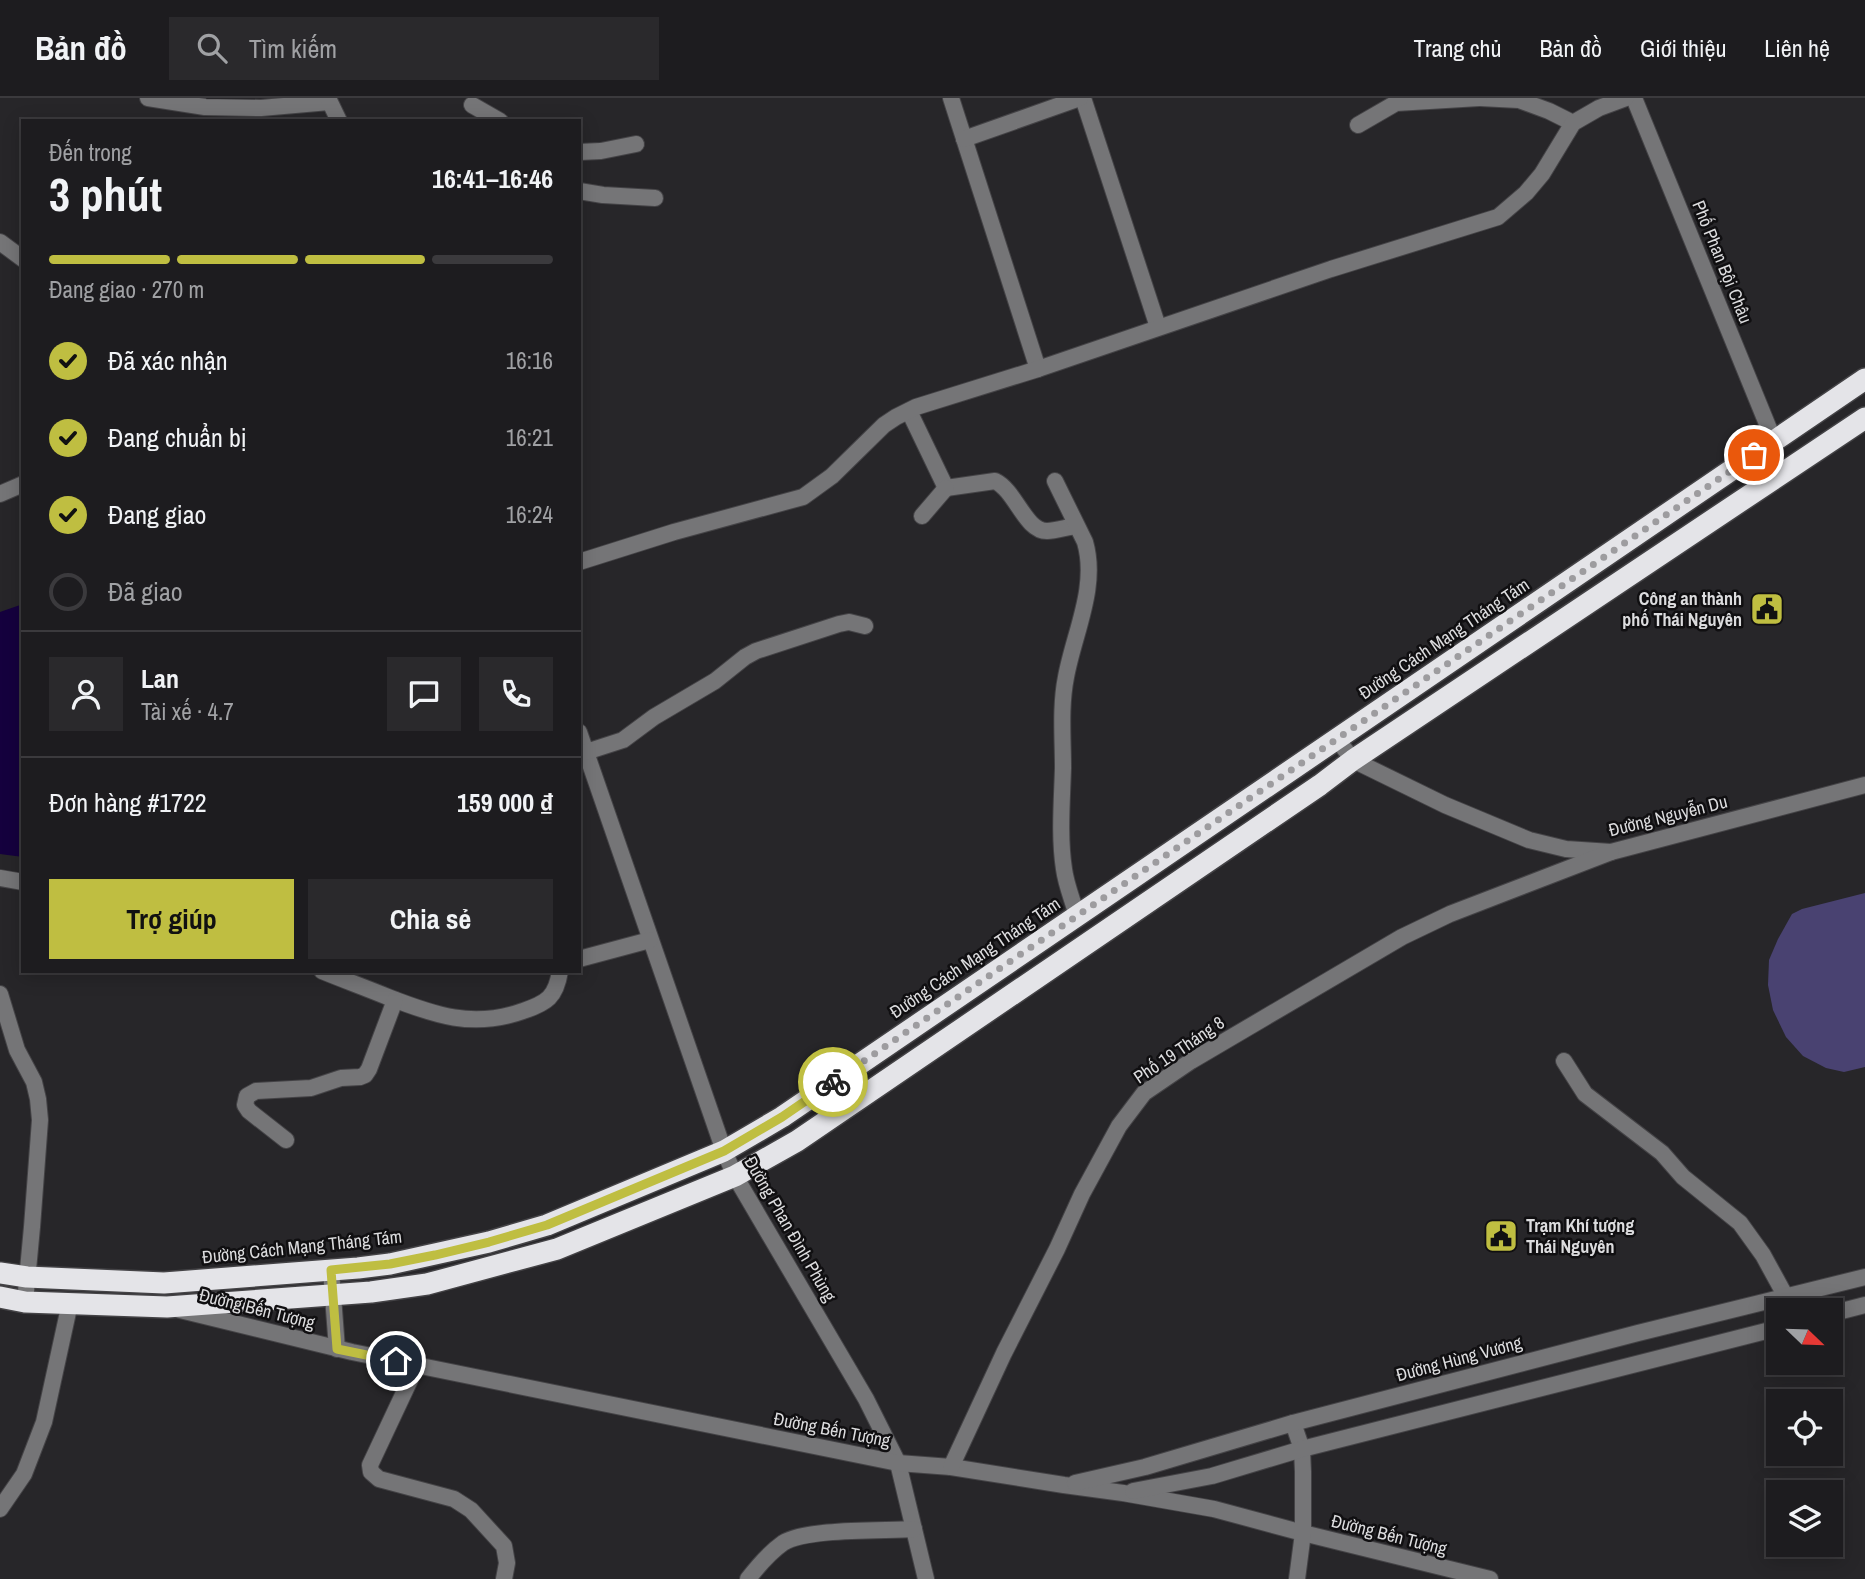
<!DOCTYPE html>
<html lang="vi">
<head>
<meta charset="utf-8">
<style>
  :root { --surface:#1d1c1f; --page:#2a292c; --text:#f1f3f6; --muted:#a0a1a4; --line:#3b3a3d; --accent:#bfbe41 }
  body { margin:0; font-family:"Archivo Narrow",sans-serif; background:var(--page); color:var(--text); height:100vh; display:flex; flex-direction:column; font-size:26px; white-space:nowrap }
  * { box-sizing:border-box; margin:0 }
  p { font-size:23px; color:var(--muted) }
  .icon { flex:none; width:38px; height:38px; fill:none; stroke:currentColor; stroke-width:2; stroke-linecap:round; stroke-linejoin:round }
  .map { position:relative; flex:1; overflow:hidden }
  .details { position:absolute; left:21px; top:21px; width:560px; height:854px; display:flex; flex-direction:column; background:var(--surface); border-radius:0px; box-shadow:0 4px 18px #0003,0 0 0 2px var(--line) }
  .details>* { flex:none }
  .needle { width:46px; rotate:113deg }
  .fabs { position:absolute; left:1766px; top:1200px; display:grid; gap:14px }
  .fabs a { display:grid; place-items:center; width:77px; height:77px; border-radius:0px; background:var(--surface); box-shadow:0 4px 18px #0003,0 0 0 2px var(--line); font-size:35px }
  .pin { position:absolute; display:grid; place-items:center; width:60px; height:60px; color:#fff; margin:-30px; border:4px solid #fff; border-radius:50%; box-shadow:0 2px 7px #0007 }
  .courier { position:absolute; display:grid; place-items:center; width:70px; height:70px; margin:-35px; border:5px solid #bfbe41; border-radius:50%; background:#fff; color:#222; box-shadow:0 2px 9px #0007 }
  .summary em { font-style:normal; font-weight:700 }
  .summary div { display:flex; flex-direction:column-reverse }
  .summary { display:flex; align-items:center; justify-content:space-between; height:119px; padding:0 28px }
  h1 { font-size:46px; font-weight:700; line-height:52px }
  .bar { display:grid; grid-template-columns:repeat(4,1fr); gap:10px 7px; align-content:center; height:84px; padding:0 28px }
  .bar i { height:9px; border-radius:5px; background:var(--line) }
  .bar .selected { background:var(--accent) }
  .bar p { grid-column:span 4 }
  .line { display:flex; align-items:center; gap:18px; padding:0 28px; border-top:2px solid var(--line) }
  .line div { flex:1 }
  .round { display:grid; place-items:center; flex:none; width:74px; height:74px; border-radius:0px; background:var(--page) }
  ol { padding:0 28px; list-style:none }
  li { display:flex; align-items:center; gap:21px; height:77px }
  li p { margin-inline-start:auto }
  li .icon { padding:7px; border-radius:50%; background:var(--accent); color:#111; stroke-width:4 }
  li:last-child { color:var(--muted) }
  li i { width:38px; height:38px; border:4px solid var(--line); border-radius:50% }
  .button { display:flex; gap:14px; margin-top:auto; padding:14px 28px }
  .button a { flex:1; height:80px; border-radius:0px; background:var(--accent); color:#111; font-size:28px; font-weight:700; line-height:80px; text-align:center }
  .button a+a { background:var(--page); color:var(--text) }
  header { display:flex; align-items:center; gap:42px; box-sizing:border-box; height:98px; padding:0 35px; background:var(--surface); border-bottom:2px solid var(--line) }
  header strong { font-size:33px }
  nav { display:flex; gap:38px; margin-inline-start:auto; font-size:24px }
  .search { width:490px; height:63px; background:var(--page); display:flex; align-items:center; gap:18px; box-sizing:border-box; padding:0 24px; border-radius:0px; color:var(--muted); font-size:26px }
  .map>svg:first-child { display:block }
  .green { fill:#494271 }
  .water { fill:#15003e }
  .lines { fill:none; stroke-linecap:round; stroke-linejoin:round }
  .minor-casing { stroke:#444346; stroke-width:18 }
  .highway-casing { stroke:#444346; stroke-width:24 }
  .minor { stroke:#757577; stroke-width:16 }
  .highway { stroke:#e4e4e8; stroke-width:21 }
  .done { stroke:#9d9c9f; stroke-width:7; stroke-dasharray:0 12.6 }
  .route { stroke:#bfbe41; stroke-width:9 }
  .labels { text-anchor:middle; stroke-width:5; stroke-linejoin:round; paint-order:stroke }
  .street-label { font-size:18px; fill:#dcdcde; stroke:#100f11 }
  .poi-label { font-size:18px; font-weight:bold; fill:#dcdcde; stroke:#100f11; text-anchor:end }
</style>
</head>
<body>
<header>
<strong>Bản đồ</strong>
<div class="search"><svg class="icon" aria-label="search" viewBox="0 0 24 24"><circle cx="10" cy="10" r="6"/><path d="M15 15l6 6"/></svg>Tìm kiếm</div>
<nav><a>Trang chủ</a><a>Bản đồ</a><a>Giới thiệu</a><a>Liên hệ</a></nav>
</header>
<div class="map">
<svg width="1865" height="1481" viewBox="0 0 1865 1481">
  <rect width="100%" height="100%" fill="#272629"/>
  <!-- green -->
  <polygon class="green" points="1865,795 1865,969 1844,974 1826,970 1803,958 1786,939 1773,912 1768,887 1769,862 1778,841 1792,816 1802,811"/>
  <!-- water -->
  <polygon class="water" points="23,506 23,759 0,756 0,514"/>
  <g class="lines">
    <defs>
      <g id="minor">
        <polyline points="148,0 205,9 261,10 329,4"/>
        <polyline points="328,0 339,23"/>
        <polyline points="951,0 1038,271"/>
        <polyline points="1083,0 1158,229"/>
        <polyline points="1480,0 1519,2 1549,13 1573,25"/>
        <polyline points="1634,0 1774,343"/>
        <polyline points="472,7 500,23"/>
        <polyline points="1358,27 1396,5 1479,0"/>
        <polyline points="964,41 1080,0"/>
        <polyline points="579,54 601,53 636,46"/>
        <polyline points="579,93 603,97 655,100"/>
        <polyline points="0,144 23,161"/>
        <path d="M909 313 946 390 995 383C1016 393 1025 433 1047 433 1056 433 1067 429 1076 428"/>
        <path d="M1055 383 1085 444C1098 489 1074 535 1066 579 1060 609 1063 640 1063 670 1062 703 1059 739 1064 771 1066 787 1073 803 1077 818"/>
        <polyline points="0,396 23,386"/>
        <polyline points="922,418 946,390"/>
        <polyline points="579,464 674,434 803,399 832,378 884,327 896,319 916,309 1038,271 1331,171 1498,119 1526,95 1542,76 1573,25 1599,10 1626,0"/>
        <polyline points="579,634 724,1053 735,1078 866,1301 898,1365 926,1481"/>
        <polyline points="1337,641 1353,662 1445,707 1529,742 1566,751 1611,754 1865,687"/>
        <polyline points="586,654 623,642 654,619 715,583 745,559 756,553 839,526 849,524 865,528"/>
        <polyline points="0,780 23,784"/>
        <polyline points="579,861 650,842"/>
        <path d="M322 873C344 882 366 890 388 899 434 917 473 931 523 913 547 905 556 899 560 873"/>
        <polyline points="0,896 17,952 34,984 38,1001 40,1022 32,1129 25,1204"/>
        <polyline points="1564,963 1585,996 1662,1055 1683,1079 1740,1125 1763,1157 1786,1199"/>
        <polyline points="286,1042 249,1013 245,1007 247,998 256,993 311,990 341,980 360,979 365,977 369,971 395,902"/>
        <polyline points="331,1172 337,1251"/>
        <polyline points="180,1212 352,1254 898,1365 951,1369 1064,1387 1123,1395 1214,1411 1303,1435 1490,1481"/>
        <polyline points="1830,1216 1865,1207"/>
        <polyline points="417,1267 370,1367 371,1374 379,1381 454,1401 471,1412 504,1448 507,1465 504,1481"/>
        <polyline points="1293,1325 1302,1351 1303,1374 1303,1435 1297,1481"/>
        <polyline points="951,1369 1004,1255 1057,1151 1082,1096 1119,1028 1144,995 1191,963 1402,839 1450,816 1611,754"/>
        <polyline points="1075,1385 1145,1369 1293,1325 1638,1235 1865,1179"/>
        <polyline points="1133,1393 1212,1378 1302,1351 1778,1230"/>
        <polyline points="0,1411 24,1376 44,1324 70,1205"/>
        <path d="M748 1481C758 1468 769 1455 783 1445 806 1430 883 1433 914 1431"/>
      </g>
      <g id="highway">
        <polyline points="0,1175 27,1179 164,1185 358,1170 390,1166 489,1144 547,1127 724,1053 782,1019 1865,281"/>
        <polyline points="0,1199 25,1204 167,1209 371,1194 427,1186 557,1151 735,1078 797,1043 1320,687 1353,662 1865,320"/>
      </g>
    </defs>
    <!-- minor casing -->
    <use href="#minor" class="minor-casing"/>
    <!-- highway casing -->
    <use href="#highway" class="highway-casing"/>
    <!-- minor -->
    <use href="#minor" class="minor"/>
    <!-- highway -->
    <use href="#highway" class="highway"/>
  </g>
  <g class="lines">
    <!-- done -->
    <polyline class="done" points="833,984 1754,357"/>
    <!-- route -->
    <polyline class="route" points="396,1263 337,1251 331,1172 390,1166 435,1157 489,1144 547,1127 724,1053 782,1019 833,984"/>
  </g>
  <!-- icons -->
  <defs>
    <symbol id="civic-square" viewBox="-11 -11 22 22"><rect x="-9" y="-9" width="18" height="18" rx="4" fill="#bfbe41" stroke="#100f11"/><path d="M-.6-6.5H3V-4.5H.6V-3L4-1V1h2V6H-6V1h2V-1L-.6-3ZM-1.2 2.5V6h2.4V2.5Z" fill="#111"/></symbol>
  </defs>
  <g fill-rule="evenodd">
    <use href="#civic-square" x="1748" y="492" width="38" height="38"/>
    <use href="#civic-square" x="1482" y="1119" width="38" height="38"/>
  </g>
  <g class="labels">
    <!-- street labels -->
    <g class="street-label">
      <text transform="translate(1722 164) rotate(68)" y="6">Phố Phan Bội Châu</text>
      <text transform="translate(1444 541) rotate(-34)" y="6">Đường Cách Mạng Tháng Tám</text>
      <text transform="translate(1668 718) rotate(-14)" y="6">Đường Nguyễn Du</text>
      <text transform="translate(975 860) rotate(-34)" y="6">Đường Cách Mạng Tháng Tám</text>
      <text transform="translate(1179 952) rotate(-34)" y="6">Phố 19 Tháng 8</text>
      <text transform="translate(790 1131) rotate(60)" y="6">Đường Phan Đình Phùng</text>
      <text transform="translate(302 1149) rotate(-6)" y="6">Đường Cách Mạng Tháng Tám</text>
      <text transform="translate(257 1211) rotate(14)" y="6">Đường Bến Tượng</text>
      <text transform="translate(1459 1261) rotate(-15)" y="6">Đường Hùng Vương</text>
      <text transform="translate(832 1332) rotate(11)" y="6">Đường Bến Tượng</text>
      <text transform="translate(1389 1437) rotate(14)" y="6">Đường Bến Tượng</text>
    </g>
    <!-- poi labels -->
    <g class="poi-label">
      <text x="1742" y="507">Công an thành<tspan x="1742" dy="21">phố Thái Nguyên</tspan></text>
      <text x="1526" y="1134" text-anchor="start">Trạm Khí tượng<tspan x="1526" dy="21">Thái Nguyên</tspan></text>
    </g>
  </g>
</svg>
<div class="fabs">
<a><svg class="needle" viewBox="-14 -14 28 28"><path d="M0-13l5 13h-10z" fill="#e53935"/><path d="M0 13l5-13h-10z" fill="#a0a1a4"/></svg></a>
<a><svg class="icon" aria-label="locate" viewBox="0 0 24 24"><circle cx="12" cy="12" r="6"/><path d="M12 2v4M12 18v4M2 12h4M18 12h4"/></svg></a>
<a><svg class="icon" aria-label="layers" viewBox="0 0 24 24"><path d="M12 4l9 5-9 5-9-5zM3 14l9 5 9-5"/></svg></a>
</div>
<div class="pin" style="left:1754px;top:357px;background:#ea580c"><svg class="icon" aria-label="bag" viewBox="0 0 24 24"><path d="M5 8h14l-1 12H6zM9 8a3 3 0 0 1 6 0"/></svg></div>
<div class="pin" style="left:396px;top:1263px;background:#1f2937"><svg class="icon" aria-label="home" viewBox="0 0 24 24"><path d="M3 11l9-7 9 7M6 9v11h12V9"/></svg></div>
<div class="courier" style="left:833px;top:984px"><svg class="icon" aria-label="bike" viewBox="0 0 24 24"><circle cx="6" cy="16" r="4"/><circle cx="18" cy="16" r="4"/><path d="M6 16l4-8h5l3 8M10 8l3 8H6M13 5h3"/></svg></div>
<section class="details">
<div class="summary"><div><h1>3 phút</h1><p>Đến trong</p></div><em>16:41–16:46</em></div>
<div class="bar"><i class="selected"></i><i class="selected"></i><i class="selected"></i><i></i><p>Đang giao · 270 m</p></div>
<ol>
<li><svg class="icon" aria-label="check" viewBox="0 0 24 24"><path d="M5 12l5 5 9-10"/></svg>Đã xác nhận<p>16:16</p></li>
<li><svg class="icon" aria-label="check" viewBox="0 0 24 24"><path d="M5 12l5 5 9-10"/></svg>Đang chuẩn bị<p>16:21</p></li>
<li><svg class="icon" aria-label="check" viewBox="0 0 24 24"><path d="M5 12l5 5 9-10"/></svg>Đang giao<p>16:24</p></li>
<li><i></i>Đã giao</li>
</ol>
<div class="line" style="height:126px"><a class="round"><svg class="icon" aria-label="person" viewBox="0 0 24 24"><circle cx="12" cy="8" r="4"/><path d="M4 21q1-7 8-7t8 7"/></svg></a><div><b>Lan</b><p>Tài xế · 4.7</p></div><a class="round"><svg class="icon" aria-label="chat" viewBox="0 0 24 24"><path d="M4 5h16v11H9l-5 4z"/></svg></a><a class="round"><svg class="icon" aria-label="phone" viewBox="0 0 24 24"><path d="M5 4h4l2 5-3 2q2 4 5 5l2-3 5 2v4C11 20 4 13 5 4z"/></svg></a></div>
<div class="line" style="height:91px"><div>Đơn hàng #1722</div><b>159 000 ₫</b></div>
<div class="button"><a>Trợ giúp</a><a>Chia sẻ</a></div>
</section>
</div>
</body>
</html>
